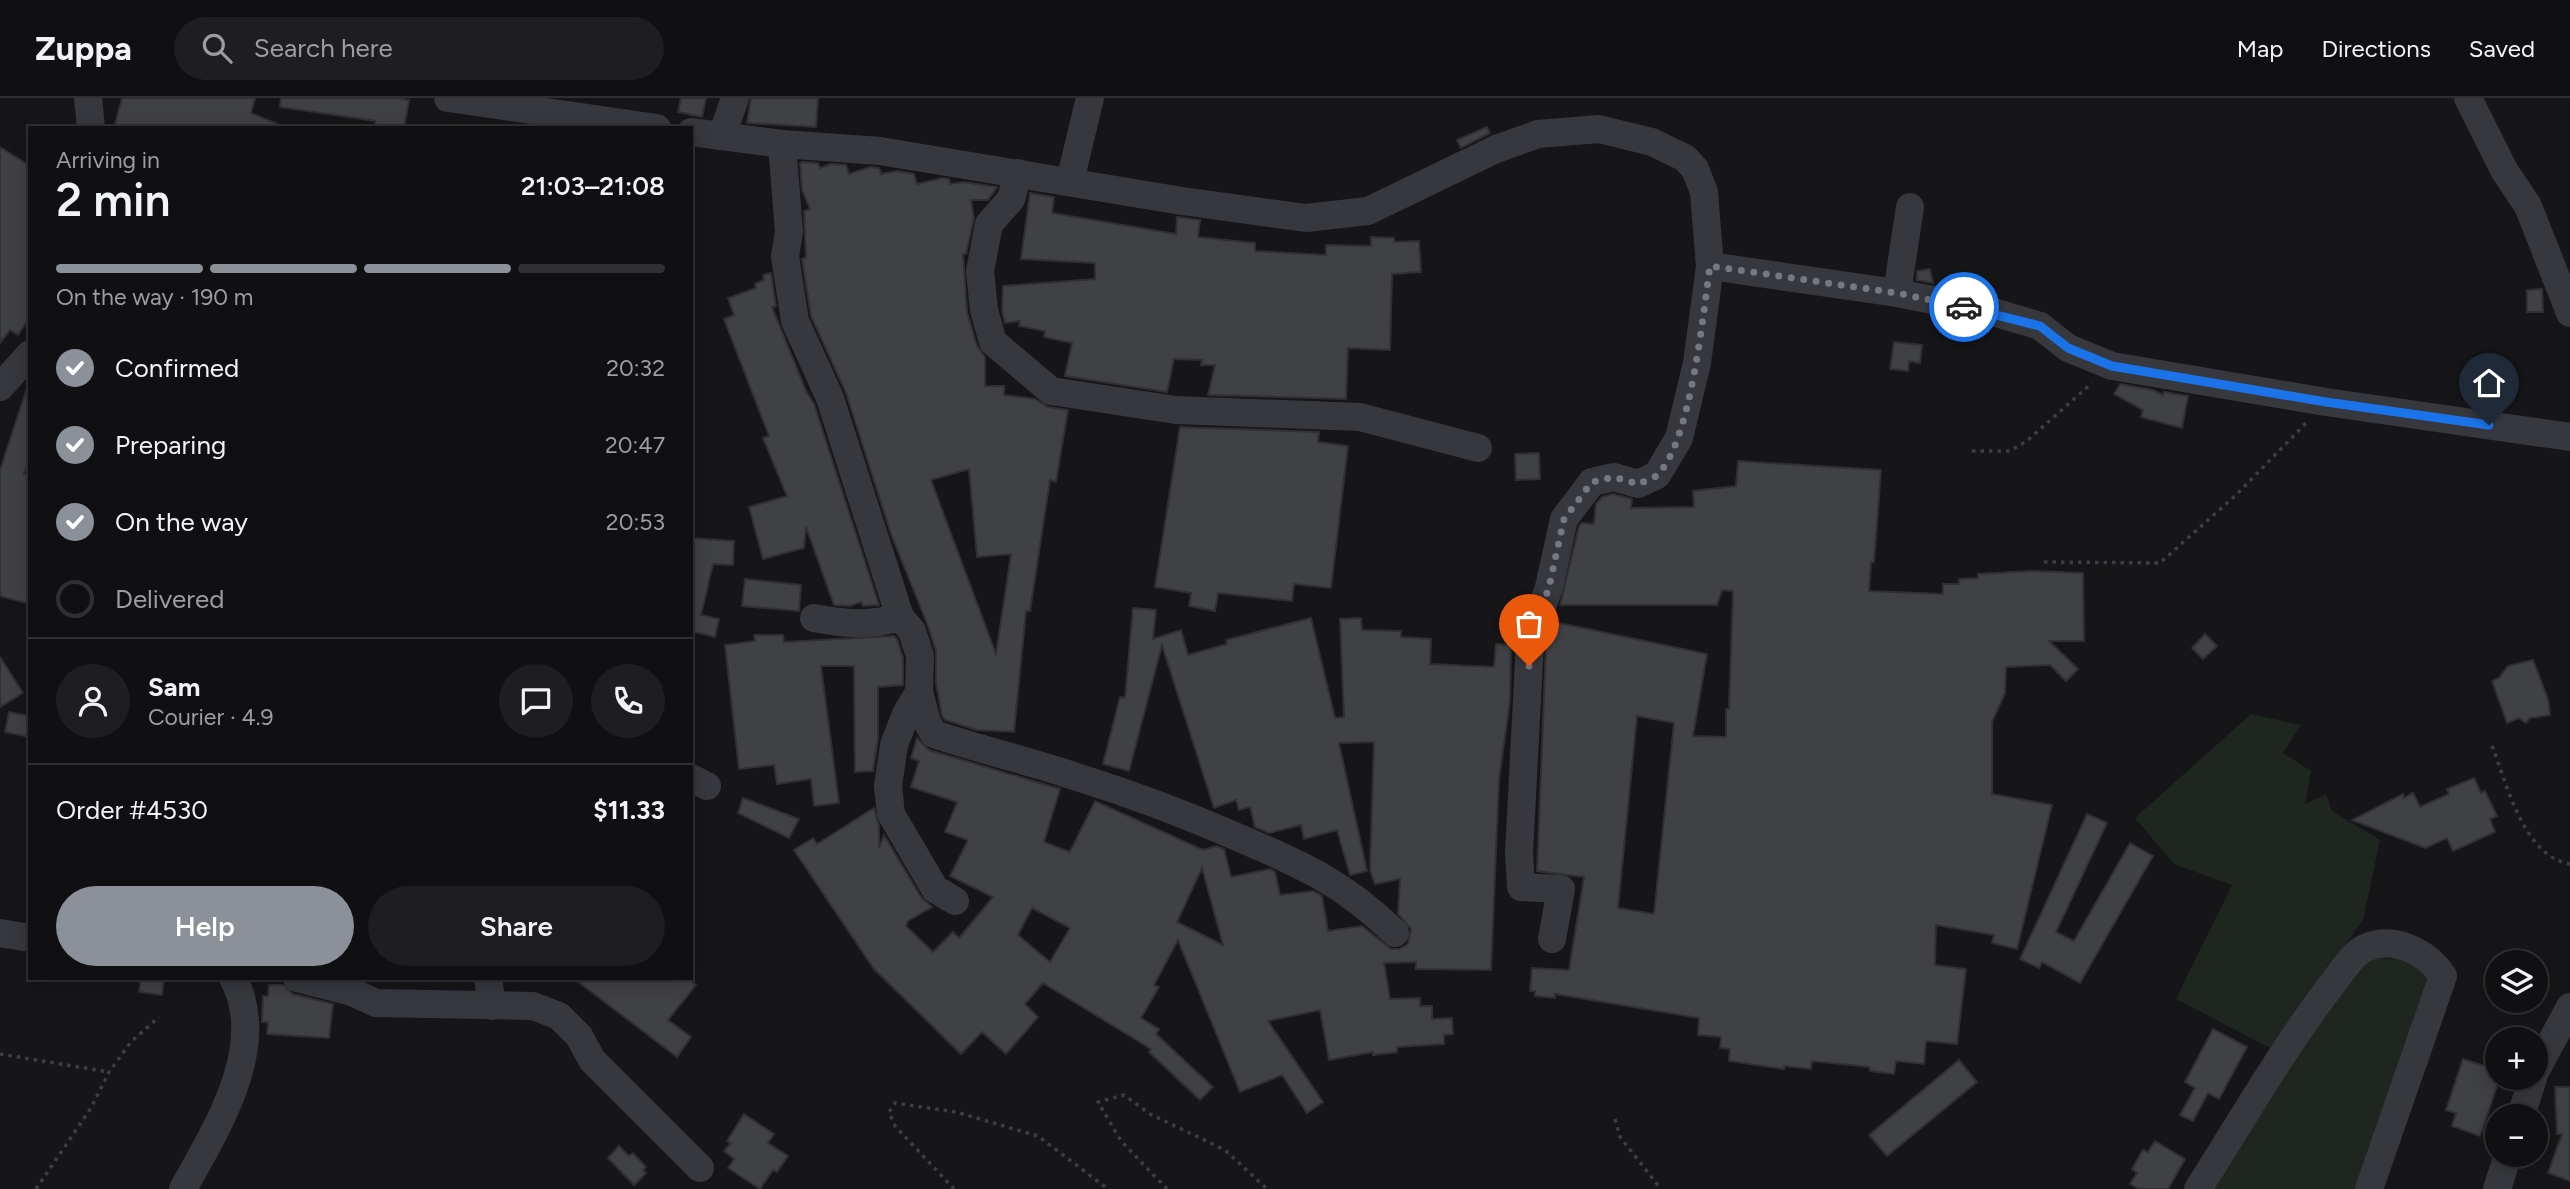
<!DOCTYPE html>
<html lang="en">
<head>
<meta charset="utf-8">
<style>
  :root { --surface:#101012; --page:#1e1e20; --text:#f1f3f6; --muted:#9c9d9f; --line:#303032; --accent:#8c9099 }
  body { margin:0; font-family:Figtree,sans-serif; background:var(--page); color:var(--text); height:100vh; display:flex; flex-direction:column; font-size:26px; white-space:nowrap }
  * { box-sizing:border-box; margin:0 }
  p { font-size:23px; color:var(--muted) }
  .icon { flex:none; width:38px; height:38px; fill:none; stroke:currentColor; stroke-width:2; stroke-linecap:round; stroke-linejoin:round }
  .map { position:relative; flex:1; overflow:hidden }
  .drawer { position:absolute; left:28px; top:28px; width:665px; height:854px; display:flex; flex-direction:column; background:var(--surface); border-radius:0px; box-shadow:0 4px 18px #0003,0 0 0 2px var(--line) }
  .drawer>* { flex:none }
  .controls { position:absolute; left:2485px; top:852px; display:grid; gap:14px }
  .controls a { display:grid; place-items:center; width:63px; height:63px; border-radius:50%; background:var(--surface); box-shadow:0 4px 18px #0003,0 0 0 2px var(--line); font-size:35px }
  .pin { position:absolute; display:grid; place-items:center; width:60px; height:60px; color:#fff; margin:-72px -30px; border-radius:50% 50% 50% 0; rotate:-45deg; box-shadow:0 0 7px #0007 }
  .pin .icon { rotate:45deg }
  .courier { position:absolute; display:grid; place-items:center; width:70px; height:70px; margin:-35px; border:5px solid #1a73e8; border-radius:50%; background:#fff; color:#222; box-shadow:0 2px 9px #0007 }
  .summary em { font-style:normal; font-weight:600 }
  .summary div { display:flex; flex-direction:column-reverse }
  .summary { display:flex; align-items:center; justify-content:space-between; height:119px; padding:0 28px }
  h1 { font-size:46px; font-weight:600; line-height:52px }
  .bar { display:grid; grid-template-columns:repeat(4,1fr); gap:10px 7px; align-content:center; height:84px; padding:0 28px }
  .bar i { height:9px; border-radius:5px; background:var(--line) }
  .bar .active { background:var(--accent) }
  .bar p { grid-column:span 4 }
  .line { display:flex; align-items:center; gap:18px; padding:0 28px; border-top:2px solid var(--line) }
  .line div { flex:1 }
  .round { display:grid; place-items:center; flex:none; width:74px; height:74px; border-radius:37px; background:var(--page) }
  ol { padding:0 28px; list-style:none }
  li { display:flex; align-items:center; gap:21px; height:77px }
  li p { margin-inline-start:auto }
  li .icon { padding:7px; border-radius:50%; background:var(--accent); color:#fff; stroke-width:4 }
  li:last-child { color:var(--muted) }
  li i { width:38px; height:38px; border:4px solid var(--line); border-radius:50% }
  .primary-button { display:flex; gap:14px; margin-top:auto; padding:14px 28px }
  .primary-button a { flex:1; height:80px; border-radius:42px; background:var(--accent); color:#fff; font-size:28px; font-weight:600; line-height:80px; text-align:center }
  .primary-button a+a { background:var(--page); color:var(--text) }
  header { display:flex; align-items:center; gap:42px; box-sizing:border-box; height:98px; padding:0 35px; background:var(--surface); border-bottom:2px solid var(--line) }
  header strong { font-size:33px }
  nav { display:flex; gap:38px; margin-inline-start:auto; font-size:24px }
  .search { width:490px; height:63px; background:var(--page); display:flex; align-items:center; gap:18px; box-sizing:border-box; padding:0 24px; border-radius:38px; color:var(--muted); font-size:26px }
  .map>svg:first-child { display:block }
  .green { fill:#1e261f }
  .building { fill:#404145; stroke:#303034; stroke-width:2; fill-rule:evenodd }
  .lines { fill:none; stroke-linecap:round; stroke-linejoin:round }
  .path { stroke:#3d3f44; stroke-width:3.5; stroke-dasharray:3.5 5; stroke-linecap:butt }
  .minor { stroke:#37383d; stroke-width:28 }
  .done { stroke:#757880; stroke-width:7; stroke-dasharray:0 12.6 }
  .route { stroke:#1a73e8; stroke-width:9 }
</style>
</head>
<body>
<header>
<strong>Zuppa</strong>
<div class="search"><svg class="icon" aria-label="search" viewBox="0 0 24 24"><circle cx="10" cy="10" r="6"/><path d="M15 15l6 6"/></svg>Search here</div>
<nav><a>Map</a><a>Directions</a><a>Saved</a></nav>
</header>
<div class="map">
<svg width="2570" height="1091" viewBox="0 0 2570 1091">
  <rect width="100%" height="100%" fill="#161618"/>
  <!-- green -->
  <g class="green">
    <polygon points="2251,616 2301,627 2283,655 2311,673 2305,706 2326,696 2332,713 2380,742 2363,822 2272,951 2176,901 2232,787 2174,766 2135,720"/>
    <path d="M2374 860 2402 861 2429 875 2426 910 2356 1091H2215C2245 1041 2328 882 2374 860Z"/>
  </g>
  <!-- building -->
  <g class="building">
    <polygon points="122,0 255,0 251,15 287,30 114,30"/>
    <polygon points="281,0 397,0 409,2 404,30 376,30 375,23 280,9"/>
    <polygon points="681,0 706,0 702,19 678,14"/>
    <polygon points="751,0 818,0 816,29 747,25"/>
    <polygon points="1487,29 1490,35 1461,50 1457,42"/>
    <polygon points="0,49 30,68 30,219 18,237 10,232 0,245"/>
    <path d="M803 64 818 65 820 70 831 66 846 67 849 76 870 69 879 70 881 76 897 73 914 76 917 86 942 80 949 81 950 86 964 84 997 89 988 102H971L974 120 966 156H963L967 214 977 248 985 259V288H1004V297L1035 301 1048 309 1068 312 1056 384 1050 382 1030 513H1026L1014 634 977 632 945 622 942 618 936 585V553L928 528 891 436 846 295 811 218 802 161 806 160 804 113 810 111 802 92 800 65ZM969 371 977 459 1011 456 996 556 931 382Z"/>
    <polygon points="1030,95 1054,99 1052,115 1176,136 1177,119 1200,122 1198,139 1255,145 1255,153 1326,157 1326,147 1371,148 1371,139 1394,140 1394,144 1419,143 1421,174 1392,176 1390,252 1348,250 1346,301 1208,297 1215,267 1201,267 1202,262 1174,261 1167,294 1065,278 1072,245 1044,239 1045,233 1019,228 1020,223 1005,225 1002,213 1003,188 1095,181 1095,165 1021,161"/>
    <polygon points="1930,171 1933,185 1917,182 1917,173"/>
    <polygon points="771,175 776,208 772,209 806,293 814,306 879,507 863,508 861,504 850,508 834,507 806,429 804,450 763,461 749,409 787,398 763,340 769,338 724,221 734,217 728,200 756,190 755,186 764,182 763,177"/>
    <polygon points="2542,191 2543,214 2527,214 2527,192"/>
    <polygon points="1894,244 1922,247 1920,265 1909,263 1908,273 1890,271"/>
    <polygon points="2120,286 2153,292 2163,297 2164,294 2188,298 2182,330 2141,319 2143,312 2114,296"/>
    <polygon points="27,290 30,290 30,357 24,376 30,377 30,506 0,498 0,372"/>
    <polygon points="1180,329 1319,334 1318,344 1348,348 1331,490 1294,486 1292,503 1218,495 1215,513 1189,508 1191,495 1155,489"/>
    <polygon points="1539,355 1540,381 1516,382 1515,356"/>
    <path d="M1738 363 1881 372 1874 464H1871L1869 493 1943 496V486H1959V481L1978 480V476L2032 473 2083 475 2084 543H2049L2078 571 2066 583 2050 567 2006 569 2005 595 1992 624V696L2052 707 2017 851 1992 845 1994 837 1936 827 1935 867 1966 871 1957 946 1926 943 1924 966 1896 963 1894 976 1870 973V969L1812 963 1811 971 1784 968V971L1729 963 1730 951 1720 950 1721 939 1698 937 1699 920 1555 896V900L1535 898V893H1530L1532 870 1569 872 1584 779 1537 773 1546 547 1554 524 1707 556 1693 638 1726 639V611H1729L1733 493 1722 492 1717 507H1560L1579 428 1582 425 1594 426 1596 406 1602 399 1613 396 1632 401 1631 410 1694 409 1693 393 1736 388ZM1637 618 1674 625 1654 816 1618 810Z"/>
    <polygon points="691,440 734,443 733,467 713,466 701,517 719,521 715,539 691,533"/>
    <polygon points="745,481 801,487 799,513 742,508"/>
    <path d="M1133 510 1156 512 1153 541 1181 532 1188 557 1227 546 1226 542 1311 520 1335 620 1344 619 1340 521 1361 520 1362 532 1401 533V539L1431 541 1430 566 1494 569 1496 546 1511 547 1510 603 1499 681 1491 872 1416 871V864L1384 865 1390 901 1420 900V908H1432V921L1452 920 1453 936 1444 937V946L1397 949V954L1373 957V954L1329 962 1320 912 1268 923 1323 1004 1307 1015 1282 977 1240 994 1178 842 1154 887 1159 889 1141 920 1159 931 1156 936 1213 989 1200 1002 1149 954 1151 951 1043 885 1025 906 1038 919 1006 956 982 934 961 956 874 871 794 752 813 740 817 746 874 710 879 728V750L884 737 921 799 932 809 908 823 906 828 933 854 953 834 959 840 993 799 950 778 968 742 945 734 957 704 911 689 919 663 911 660 917 640 929 652 1060 691 1044 744 1070 754 1095 703 1203 752 1216 748 1224 751 1231 779 1270 771 1275 774 1280 797 1313 793 1322 798 1328 833 1362 828 1391 851H1399L1408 846 1411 831 1398 816 1400 781 1375 786 1370 772 1374 644 1339 645 1367 773 1350 777 1337 732 1304 741 1301 727 1269 735 1255 729 1250 709 1239 712 1236 702 1214 710 1162 547 1129 673 1103 666 1120 599 1125 600ZM1202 770 1223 847 1177 824ZM1032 810 1070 830 1050 864 1018 837Z"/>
    <polygon points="2205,536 2217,548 2203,561 2192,550"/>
    <polygon points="754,537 783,537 784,544 894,538 897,541 903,560 903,587 878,589 878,641 873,673 855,674 854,568 821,568 839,705 814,708 811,681 777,686 774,667 739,671 725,547 755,543"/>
    <polygon points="0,559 23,595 0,609"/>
    <polygon points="2533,562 2548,601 2550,617 2530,620 2526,625 2519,620 2507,625 2492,583 2499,580 2508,568"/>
    <polygon points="9,614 30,618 30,639 5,634"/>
    <polygon points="2474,680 2481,695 2485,693 2497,718 2490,721 2495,734 2453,753 2447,740 2425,750 2352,722 2403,696 2404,700 2413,695 2420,709 2449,696 2447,691"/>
    <polygon points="743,700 799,721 789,740 738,715"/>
    <polygon points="2087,716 2107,725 2056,834 2074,843 2130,745 2153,758 2080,885 2042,864 2039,870 2020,861"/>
    <polygon points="141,880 164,880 162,897 139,894"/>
    <polygon points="573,880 687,880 696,887 668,922 691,939 677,959"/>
    <polygon points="269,887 283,887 293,896 333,906 329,940 267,936 268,924 262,924 263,898 268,898"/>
    <polygon points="2213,931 2247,949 2219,1001 2208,995 2193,1023 2180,1017 2195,990 2185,984"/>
    <polygon points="2463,961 2497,972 2497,988 2480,1038 2452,1028 2456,1015 2446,1012"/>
    <polygon points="1959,962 1977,984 1887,1058 1869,1037"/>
    <polygon points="2555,989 2570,989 2570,1083 2548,1075 2562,1036 2557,1036"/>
    <polygon points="744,1016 774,1036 768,1045 788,1058 777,1074 773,1072 760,1091 728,1070 734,1061 724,1053 731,1045 727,1043"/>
    <polygon points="2155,1043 2185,1061 2168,1091 2139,1091 2130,1086 2137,1075 2132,1071 2143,1052 2148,1054"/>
    <polygon points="619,1048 629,1058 633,1055 646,1069 643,1072 646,1075 634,1087 608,1060"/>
  </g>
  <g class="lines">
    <!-- path -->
    <g class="path">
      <polyline points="1972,353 2010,353 2028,342 2092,285"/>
      <polyline points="2044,464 2160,465 2237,396 2308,323"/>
      <path d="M2492 648C2507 686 2523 758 2570 766"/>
      <polyline points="0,956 109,974"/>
      <polyline points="1615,1021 1620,1039 1661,1091"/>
      <polyline points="36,1091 91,1010 109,974 131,944 159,919"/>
      <polyline points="954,1091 895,1028 889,1014 895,1005 956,1014 1038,1038 1108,1091"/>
      <polyline points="1167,1091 1121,1043 1098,1004 1124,997 1150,1016 1225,1052 1267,1091"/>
    </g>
    <!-- minor -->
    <g class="minor">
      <polyline points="88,0 91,30"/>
      <polyline points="448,0 657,30"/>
      <polyline points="2468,0 2504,72 2528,108 2570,215"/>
      <polyline points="691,34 782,46 880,53 1182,103 1306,120 1368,113 1496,51 1538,36 1599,31 1652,44 1685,60 1695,71 1704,94 1710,168 1697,265 1679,340 1657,377 1638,386 1614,379 1592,384 1564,421 1549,489 1530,544 1519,755 1521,789 1561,791 1552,841"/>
      <polyline points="722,38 735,0"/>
      <polyline points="782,46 789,134 785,158 795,223 830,300 900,519 912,533 920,558 919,594 906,616 894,647 888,688 891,716 935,791 955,803"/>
      <polyline points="1018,75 1011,101 989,126 980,173 984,212 993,244 1051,293 1176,312 1360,319 1478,350"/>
      <polyline points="1070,83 1090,0"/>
      <polyline points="1710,168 1897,195 1993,214 2040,228 2068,250 2112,268 2326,304 2570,339"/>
      <polyline points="1897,195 1910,109"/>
      <polyline points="0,289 30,256"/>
      <path d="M814 520C844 526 870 528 900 519"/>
      <path d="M919 594 927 624 934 636C981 652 1030 663 1077 679 1131 696 1185 716 1237 739 1301 766 1344 785 1395 835"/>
      <polyline points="691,680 707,688"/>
      <polyline points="0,835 30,840"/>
      <polyline points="297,880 352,894 376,905 533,908 559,918 579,938 592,962 700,1070"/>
      <polyline points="488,880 492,908"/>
      <polyline points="2536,972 2570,909"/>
      <polyline points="2521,1018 2533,980"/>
      <path d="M183 1091C215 1033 270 948 233 880"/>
      <path d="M2198 1091C2242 1022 2283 950 2333 885 2341 875 2353 855 2365 850 2394 837 2427 854 2443 878L2369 1091"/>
      <polyline points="2497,1091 2508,1057"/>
    </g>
  </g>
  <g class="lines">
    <!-- done -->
    <path class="done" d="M1529 568 1530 544 1549 489 1564 421 1592 384 1614 379 1638 386C1644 383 1653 381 1657 377 1691 345 1703 215 1710 168L1897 195 1964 209"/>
    <!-- route -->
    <polyline class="route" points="1964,209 2040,228 2068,250 2112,268 2326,304 2489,327"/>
  </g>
</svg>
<div class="controls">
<a><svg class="icon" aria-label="layers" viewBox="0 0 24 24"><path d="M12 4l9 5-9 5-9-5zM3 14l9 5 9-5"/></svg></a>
<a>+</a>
<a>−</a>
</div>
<div class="pin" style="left:1529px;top:568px;background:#ea580c"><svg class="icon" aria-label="bag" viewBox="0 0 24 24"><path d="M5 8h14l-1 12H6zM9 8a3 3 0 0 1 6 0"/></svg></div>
<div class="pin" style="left:2489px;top:327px;background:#1f2937"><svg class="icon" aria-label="home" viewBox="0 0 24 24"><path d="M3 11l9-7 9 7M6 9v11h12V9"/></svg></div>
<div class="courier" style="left:1964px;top:209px"><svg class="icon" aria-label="car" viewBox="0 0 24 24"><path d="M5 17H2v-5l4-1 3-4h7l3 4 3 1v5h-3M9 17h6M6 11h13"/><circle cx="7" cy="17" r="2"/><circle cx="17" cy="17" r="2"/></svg></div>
<section class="drawer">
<div class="summary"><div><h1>2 min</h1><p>Arriving in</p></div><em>21:03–21:08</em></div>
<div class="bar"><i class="active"></i><i class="active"></i><i class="active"></i><i></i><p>On the way · 190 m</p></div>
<ol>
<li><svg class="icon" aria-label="check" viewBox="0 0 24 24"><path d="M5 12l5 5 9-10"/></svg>Confirmed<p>20:32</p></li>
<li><svg class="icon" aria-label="check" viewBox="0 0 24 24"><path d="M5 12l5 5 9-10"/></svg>Preparing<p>20:47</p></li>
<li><svg class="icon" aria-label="check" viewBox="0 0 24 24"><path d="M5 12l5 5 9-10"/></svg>On the way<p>20:53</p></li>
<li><i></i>Delivered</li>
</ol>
<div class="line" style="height:126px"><a class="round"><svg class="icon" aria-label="person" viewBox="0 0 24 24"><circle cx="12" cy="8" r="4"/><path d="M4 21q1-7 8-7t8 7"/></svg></a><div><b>Sam</b><p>Courier · 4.9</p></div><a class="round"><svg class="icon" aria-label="chat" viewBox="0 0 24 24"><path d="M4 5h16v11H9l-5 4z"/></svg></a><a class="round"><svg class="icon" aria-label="phone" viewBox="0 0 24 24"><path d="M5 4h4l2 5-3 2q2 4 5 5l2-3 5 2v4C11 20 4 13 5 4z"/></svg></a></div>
<div class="line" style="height:91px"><div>Order #4530</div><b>$11.33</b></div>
<div class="primary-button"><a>Help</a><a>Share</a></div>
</section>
</div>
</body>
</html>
